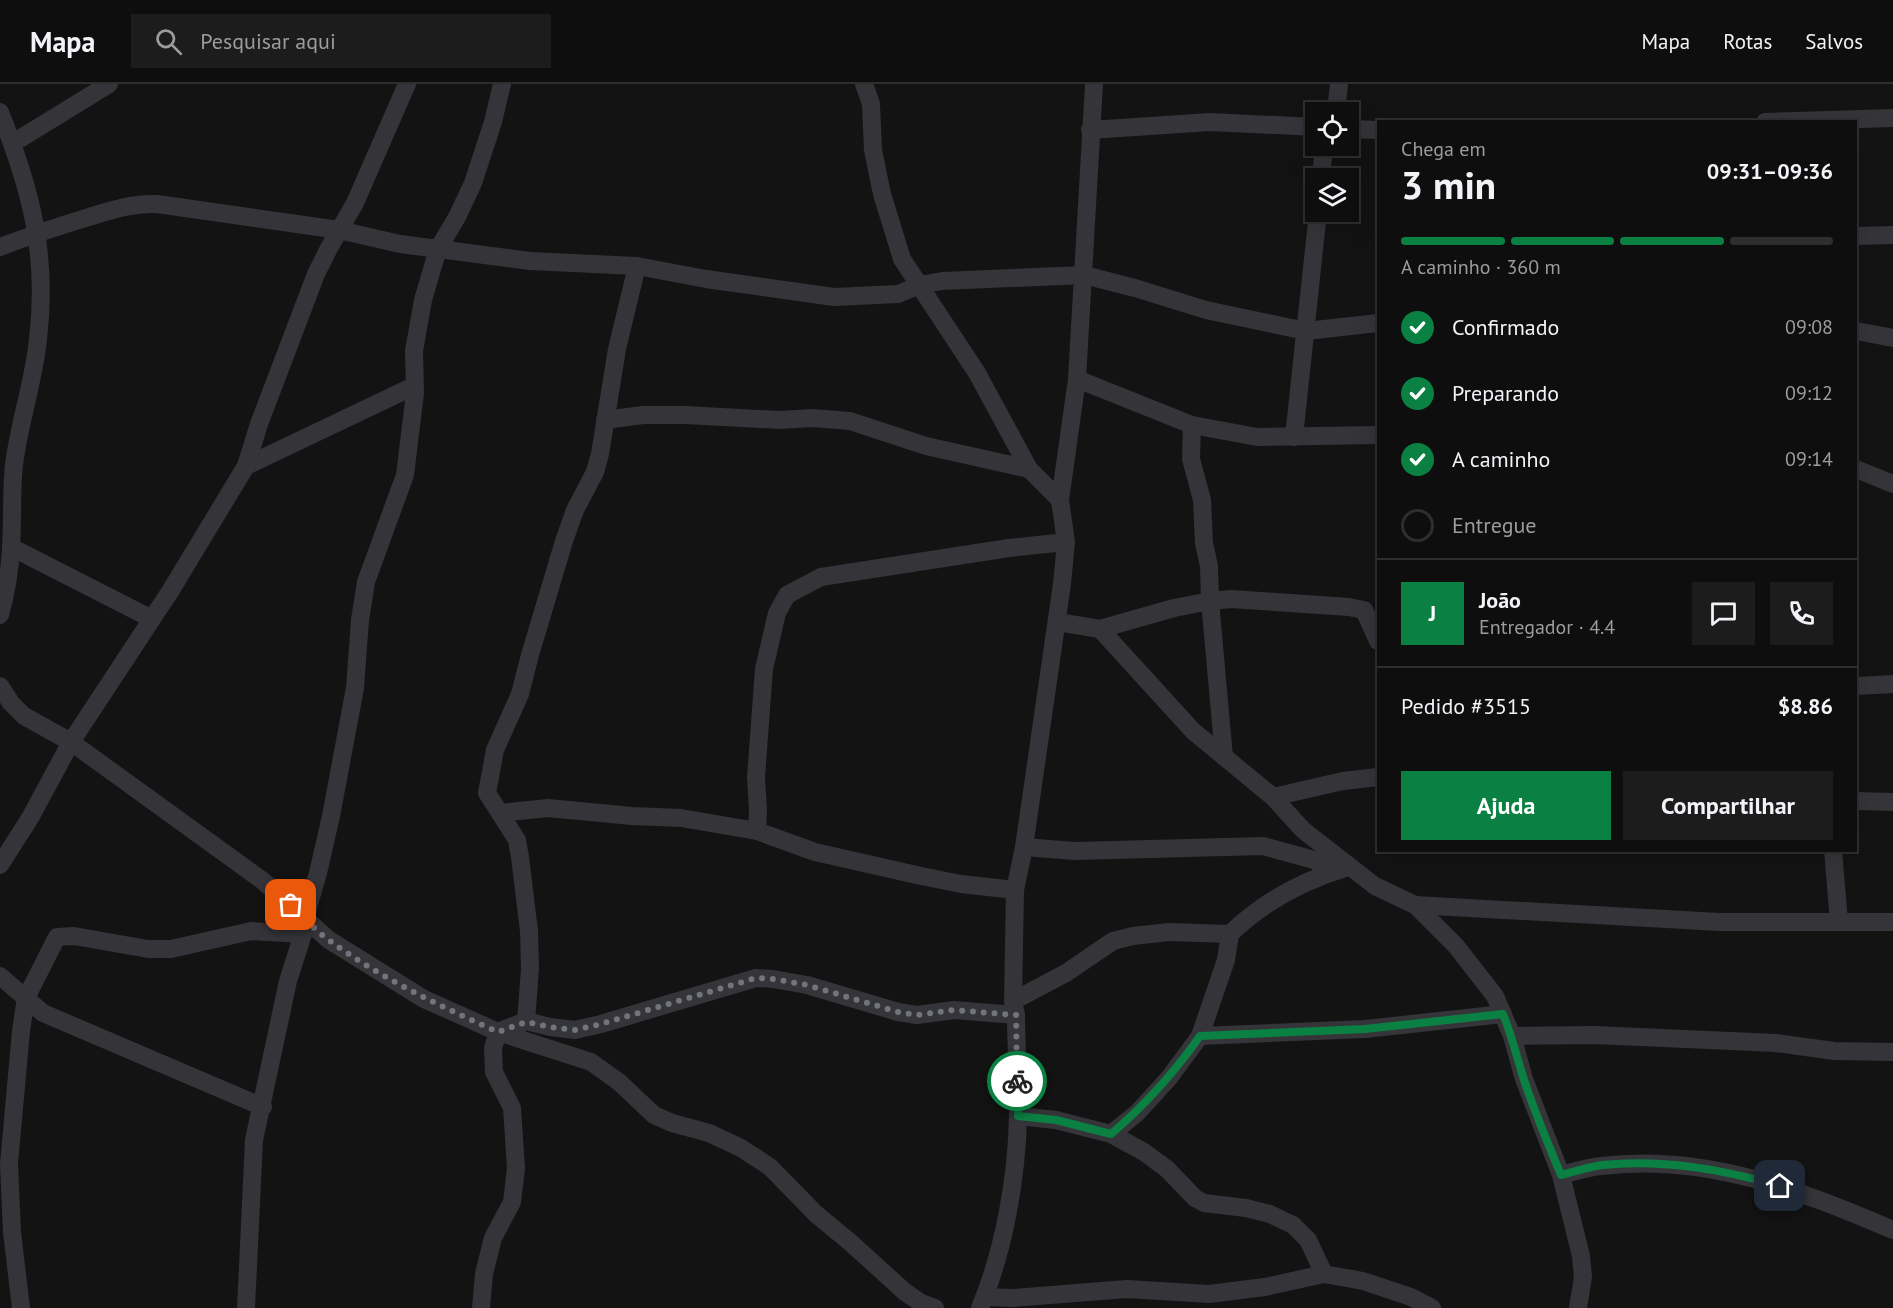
<!DOCTYPE html>
<html lang="pt">
<head>
<meta charset="utf-8">
<style>
  :root { --surface:#0e0e0f; --page:#1c1c1d; --text:#f1f3f6; --muted:#9b9c9e; --line:#2e2e2f; --accent:#0b8043 }
  body { margin:0; font-family:"PT Sans",sans-serif; background:var(--page); color:var(--text); height:100vh; display:flex; flex-direction:column; font-size:22px; white-space:nowrap }
  * { box-sizing:border-box; margin:0 }
  p { font-size:20px; color:var(--muted) }
  .icon { flex:none; width:33px; height:33px; fill:none; stroke:currentColor; stroke-width:2; stroke-linecap:round; stroke-linejoin:round }
  .map { position:relative; flex:1; overflow:hidden }
  .panel { position:absolute; left:1377px; top:36px; width:480px; height:732px; display:flex; flex-direction:column; background:var(--surface); border-radius:0px; box-shadow:0 6px 24px #0002,0 0 0 2px var(--line) }
  .panel>* { flex:none }
  .buttons { position:absolute; left:1305px; top:18px; display:grid; gap:12px }
  .buttons a { display:grid; place-items:center; width:54px; height:54px; border-radius:0px; background:var(--surface); box-shadow:0 6px 24px #0002,0 0 0 2px var(--line); font-size:30px }
  .pin { position:absolute; display:grid; place-items:center; width:51px; height:51px; color:#fff; margin:-26px; border-radius:12px; box-shadow:0 3px 9px #0006 }
  .courier { position:absolute; display:grid; place-items:center; width:60px; height:60px; margin:-30px; border:4px solid #0b8043; border-radius:50%; background:#fff; color:#222; box-shadow:0 2px 8px #0007 }
  .summary em { font-style:normal; font-weight:800 }
  .summary div { display:flex; flex-direction:column-reverse }
  .summary { display:flex; align-items:center; justify-content:space-between; height:102px; padding:0 24px }
  h1 { font-size:39px; font-weight:800; line-height:45px }
  .bar { display:grid; grid-template-columns:repeat(4,1fr); gap:9px 6px; align-content:center; height:72px; padding:0 24px }
  .bar i { height:8px; border-radius:4px; background:var(--line) }
  .bar .on { background:var(--accent) }
  .bar p { grid-column:span 4 }
  .line { display:flex; align-items:center; gap:15px; padding:0 24px; border-top:2px solid var(--line) }
  .line div { flex:1 }
  .round { display:grid; place-items:center; flex:none; width:63px; height:63px; border-radius:0px; background:var(--page) }
  ol { padding:0 24px; list-style:none }
  li { display:flex; align-items:center; gap:18px; height:66px }
  li p { margin-inline-start:auto }
  li .icon { padding:6px; border-radius:50%; background:var(--accent); color:#fff; stroke-width:4 }
  li:last-child { color:var(--muted) }
  li i { width:33px; height:33px; border:3px solid var(--line); border-radius:50% }
  .cta { display:flex; gap:12px; margin-top:auto; padding:12px 24px }
  .cta a { flex:1; height:69px; border-radius:0px; background:var(--accent); color:#fff; font-size:24px; font-weight:800; line-height:69px; text-align:center }
  .cta a+a { background:var(--page); color:var(--text) }
  header { display:flex; align-items:center; gap:36px; box-sizing:border-box; height:84px; padding:0 30px; background:var(--surface); border-bottom:2px solid var(--line) }
  header strong { font-size:28px }
  nav { display:flex; gap:33px; margin-inline-start:auto; font-size:21px }
  .search { width:420px; height:54px; background:var(--page); display:flex; align-items:center; gap:15px; box-sizing:border-box; padding:0 21px; border-radius:0px; color:var(--muted); font-size:22px }
  .map>svg:first-child { display:block }
  .lines { fill:none; stroke-linecap:round; stroke-linejoin:round }
  .minor { stroke:#343439; stroke-width:18 }
  .done { stroke:#71747d; stroke-width:6; stroke-dasharray:0 10.8 }
  .route { stroke:#0b8043; stroke-width:8 }
</style>
</head>
<body>
<header>
<strong>Mapa</strong>
<div class="search"><svg class="icon" aria-label="search" viewBox="0 0 24 24"><circle cx="10" cy="10" r="6"/><path d="M15 15l6 6"/></svg>Pesquisar aqui</div>
<nav><a>Mapa</a><a>Rotas</a><a>Salvos</a></nav>
</header>
<div class="map">
<svg width="1893" height="1224" viewBox="0 0 1893 1224">
  <rect width="100%" height="100%" fill="#131314"/>
  <g class="lines">
    <!-- minor -->
    <g class="minor">
      <polyline points="864,0 871,20 873,66 882,110 902,175 977,289 1029,385 1060,416"/>
      <path d="M0 28C31 105 48 171 38 255 34 297 19 339 14 381 11 408 13 435 11 463 10 486 6 509 0 531"/>
      <polyline points="1336,28 1339,0"/>
      <polyline points="1765,38 1893,34"/>
      <polyline points="1348,45 1378,46"/>
      <polyline points="1090,46 1210,38 1316,43"/>
      <polyline points="13,59 109,0"/>
      <polyline points="1321,94 1324,62"/>
      <polyline points="1856,152 1893,151"/>
      <path d="M0 163C29 152 59 142 89 133 112 126 133 119 157 120L339 146 400 160 530 177 637 182 706 195 834 213 898 210 920 201 942 197 1084 191 1135 204 1206 226 1306 247 1378 239"/>
      <polyline points="1856,247 1893,254"/>
      <polyline points="1077,295 1192,341 1257,353 1378,351"/>
      <polyline points="605,336 643,331 685,331 780,336 812,334 850,337 926,362 1029,385"/>
      <polyline points="1192,341 1191,375 1202,416 1204,459 1209,482 1210,517 1224,673"/>
      <polyline points="1294,353 1318,128"/>
      <polyline points="246,382 414,302"/>
      <polyline points="1856,385 1893,400"/>
      <polyline points="11,463 152,535"/>
      <polyline points="1058,538 1100,545 1174,524 1210,517 1231,515 1349,523 1364,526 1378,557"/>
      <polyline points="1100,545 1193,647 1273,713 1303,746 1375,802 1415,821 1456,862 1495,912 1512,952 1524,995 1561,1091 1581,1172 1583,1193 1578,1224"/>
      <polyline points="0,602 11,619 24,632 71,658 263,797 329,856 424,915 498,948 591,978 619,998 654,1031 672,1039 709,1049 741,1064 770,1083 816,1130 851,1159 905,1208 921,1219 935,1224"/>
      <polyline points="1856,602 1893,600"/>
      <polyline points="1273,713 1343,697 1378,693"/>
      <polyline points="1856,717 1893,718"/>
      <polyline points="500,729 548,724 632,732 681,734 757,747 815,768 921,792 961,800 1015,806"/>
      <polyline points="757,747 758,726 756,693 764,585 777,529 787,511 821,493 1009,464 1066,458"/>
      <polyline points="1024,763 1075,767 1263,762 1314,776 1333,788"/>
      <polyline points="1833,766 1839,838"/>
      <polyline points="0,781 30,734 71,658 171,506 246,382 259,340 316,190 329,164 355,119 407,0"/>
      <polyline points="1415,821 1719,838 1893,838"/>
      <polyline points="0,892 43,929 263,1023"/>
      <path d="M1013 917 1066 889 1113 857 1133 852 1169 848 1230 850C1263 818 1304 796 1348 783"/>
      <polyline points="526,937 530,885 529,847 520,773 517,756 487,709 495,666 520,610 530,571 564,457 575,426 595,388 600,370 617,265 637,182"/>
      <polyline points="1200,952 1365,945 1503,930"/>
      <polyline points="1512,952 1595,951 1776,959 1834,967 1893,968"/>
      <polyline points="1018,1032 1056,1036 1111,1050 1144,1068 1167,1085 1195,1114 1204,1119 1246,1124 1270,1130 1293,1141 1308,1156 1324,1190"/>
      <polyline points="1111,1050 1137,1029 1169,994 1200,952 1226,876 1230,850"/>
      <path d="M1561 1091C1574 1088 1588 1083 1601 1082 1705 1069 1799 1106 1893 1146"/>
      <polyline points="985,1213 1014,1214 1127,1205 1209,1210 1265,1203 1324,1190 1363,1197 1411,1213 1432,1224"/>
      <polyline points="21,1224 12,1148 9,1080 21,947 26,914 57,853 74,852 148,865 171,865 251,847 303,850"/>
      <polyline points="246,1224 254,1056 288,897 303,850 305,834 318,789 331,732 355,604 360,536 366,498 405,391 415,309 414,267 423,216 438,165 457,133 473,99 493,38 502,0"/>
      <polyline points="481,1224 484,1190 493,1154 512,1118 516,1084 512,1024 494,988 493,964 498,948 526,937 550,943 575,946 601,940 756,894 773,895 807,901 898,928 917,931 954,926 1016,931"/>
      <path d="M980 1224C1004 1166 1017 1094 1018 1031 1019 998 1016 964 1016 931L1013 917 1015 806 1024 763 1062 500 1066 458 1060 416 1077 295 1094 0"/>
    </g>
  </g>
  <g class="lines">
    <!-- done -->
    <path class="done" d="M291 821C302 830 311 842 321 850 375 892 436 920 498 948L526 938 550 943 575 946 601 940 756 894 773 895 807 901 898 928 917 931 954 926 1016 931 1017 997"/>
    <!-- route -->
    <path class="route" d="M1017 997 1018 1032 1056 1036 1111 1050C1145 1021 1174 989 1200 952L1365 945 1503 930C1512 952 1517 974 1524 996 1535 1029 1548 1060 1561 1091 1574 1088 1588 1083 1602 1081 1663 1075 1721 1085 1780 1102"/>
  </g>
</svg>
<div class="buttons">
<a><svg class="icon" aria-label="locate" viewBox="0 0 24 24"><circle cx="12" cy="12" r="6"/><path d="M12 2v4M12 18v4M2 12h4M18 12h4"/></svg></a>
<a><svg class="icon" aria-label="layers" viewBox="0 0 24 24"><path d="M12 4l9 5-9 5-9-5zM3 14l9 5 9-5"/></svg></a>
</div>
<div class="pin" style="left:291px;top:821px;background:#ea580c"><svg class="icon" aria-label="bag" viewBox="0 0 24 24"><path d="M5 8h14l-1 12H6zM9 8a3 3 0 0 1 6 0"/></svg></div>
<div class="pin" style="left:1780px;top:1102px;background:#1f2937"><svg class="icon" aria-label="home" viewBox="0 0 24 24"><path d="M3 11l9-7 9 7M6 9v11h12V9"/></svg></div>
<div class="courier" style="left:1017px;top:997px"><svg class="icon" aria-label="bike" viewBox="0 0 24 24"><circle cx="6" cy="16" r="4"/><circle cx="18" cy="16" r="4"/><path d="M6 16l4-8h5l3 8M10 8l3 8H6M13 5h3"/></svg></div>
<section class="panel">
<div class="summary"><div><h1>3 min</h1><p>Chega em</p></div><em>09:31–09:36</em></div>
<div class="bar"><i class="on"></i><i class="on"></i><i class="on"></i><i></i><p>A caminho · 360 m</p></div>
<ol>
<li><svg class="icon" aria-label="check" viewBox="0 0 24 24"><path d="M5 12l5 5 9-10"/></svg>Confirmado<p>09:08</p></li>
<li><svg class="icon" aria-label="check" viewBox="0 0 24 24"><path d="M5 12l5 5 9-10"/></svg>Preparando<p>09:12</p></li>
<li><svg class="icon" aria-label="check" viewBox="0 0 24 24"><path d="M5 12l5 5 9-10"/></svg>A caminho<p>09:14</p></li>
<li><i></i>Entregue</li>
</ol>
<div class="line" style="height:108px"><b class="round" style="background:var(--accent);color:#fff">J</b><div><b>João</b><p>Entregador · 4.4</p></div><a class="round"><svg class="icon" aria-label="chat" viewBox="0 0 24 24"><path d="M4 5h16v11H9l-5 4z"/></svg></a><a class="round"><svg class="icon" aria-label="phone" viewBox="0 0 24 24"><path d="M5 4h4l2 5-3 2q2 4 5 5l2-3 5 2v4C11 20 4 13 5 4z"/></svg></a></div>
<div class="line" style="height:78px"><div>Pedido #3515</div><b>$8.86</b></div>
<div class="cta"><a>Ajuda</a><a>Compartilhar</a></div>
</section>
</div>
</body>
</html>
